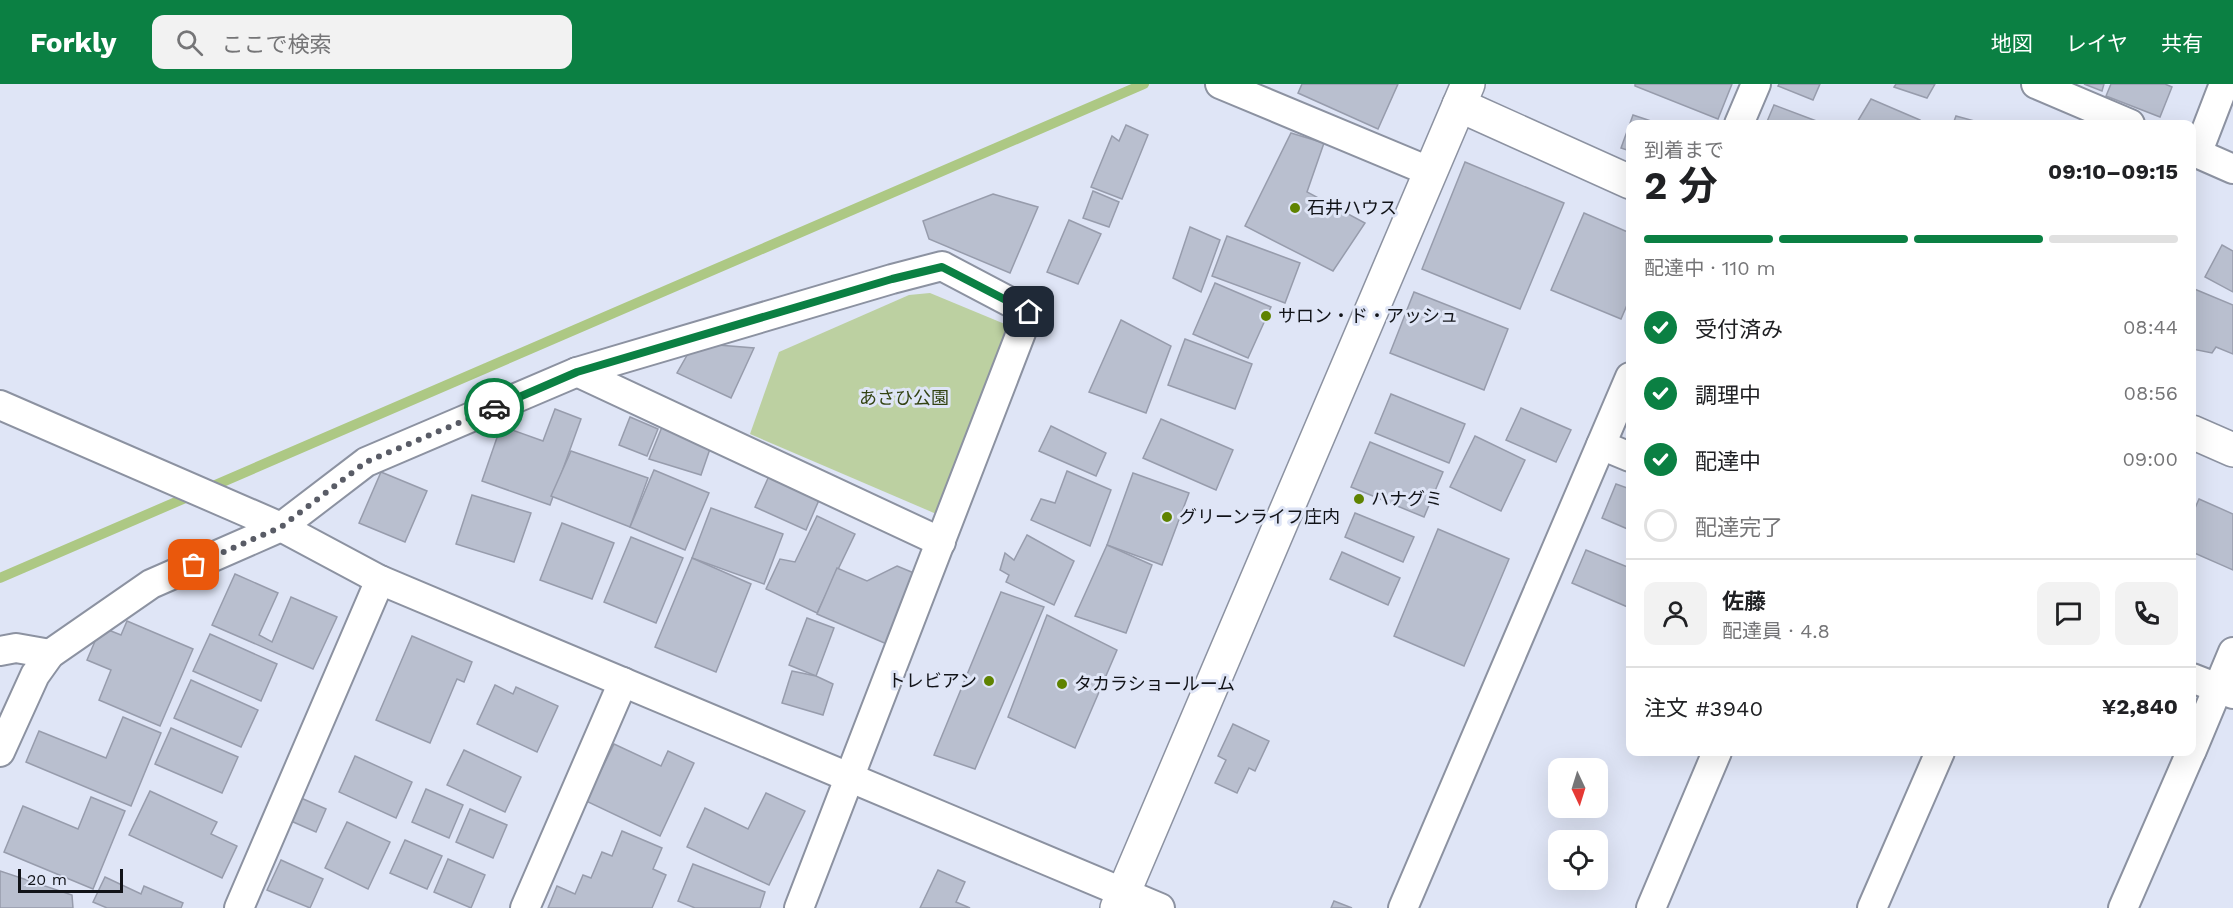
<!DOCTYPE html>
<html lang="ja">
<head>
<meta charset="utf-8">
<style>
  :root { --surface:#fff; --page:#f2f2f2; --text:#202124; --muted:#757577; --line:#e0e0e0; --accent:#0b8043 }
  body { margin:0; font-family:"Work Sans","Noto Sans JP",sans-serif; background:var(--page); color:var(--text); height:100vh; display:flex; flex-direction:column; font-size:22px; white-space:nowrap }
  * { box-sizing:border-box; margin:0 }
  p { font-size:20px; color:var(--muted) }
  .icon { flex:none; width:33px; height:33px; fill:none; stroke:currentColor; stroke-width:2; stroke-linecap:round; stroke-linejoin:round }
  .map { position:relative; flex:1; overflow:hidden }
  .details { position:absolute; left:1626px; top:36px; width:570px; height:636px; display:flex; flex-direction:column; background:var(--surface); border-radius:12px; box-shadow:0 6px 24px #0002 }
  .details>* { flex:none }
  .needle { width:39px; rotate:176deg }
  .controls { position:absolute; left:1548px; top:674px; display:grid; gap:12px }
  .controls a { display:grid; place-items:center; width:60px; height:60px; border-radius:12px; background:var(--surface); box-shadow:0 6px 24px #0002; font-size:30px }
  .scale { position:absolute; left:18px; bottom:15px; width:105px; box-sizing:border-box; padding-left:6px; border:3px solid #111318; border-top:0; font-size:16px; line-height:21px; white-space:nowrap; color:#111318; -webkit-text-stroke:4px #dfe5f6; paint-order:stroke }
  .pin { position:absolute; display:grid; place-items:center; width:51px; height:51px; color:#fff; margin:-26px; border-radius:12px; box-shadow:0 3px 9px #0006 }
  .courier { position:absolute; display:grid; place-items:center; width:60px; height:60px; margin:-30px; border:4px solid #0b8043; border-radius:50%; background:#fff; color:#222; box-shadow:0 2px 8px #0007 }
  .head em { font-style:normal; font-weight:700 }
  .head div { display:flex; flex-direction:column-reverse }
  .head { display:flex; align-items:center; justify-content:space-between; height:102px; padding:0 18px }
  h1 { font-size:39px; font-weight:700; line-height:45px }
  .bar { display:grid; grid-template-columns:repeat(4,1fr); gap:9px 6px; align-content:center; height:72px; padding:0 18px }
  .bar i { height:8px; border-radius:4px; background:var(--line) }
  .bar .active { background:var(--accent) }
  .bar p { grid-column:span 4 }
  .line { display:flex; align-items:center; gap:15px; padding:0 18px; border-top:2px solid var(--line) }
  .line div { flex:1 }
  .round { display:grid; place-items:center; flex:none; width:63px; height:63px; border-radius:12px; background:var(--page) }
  ol { padding:0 18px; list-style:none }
  li { display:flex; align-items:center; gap:18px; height:66px }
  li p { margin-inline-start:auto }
  li .icon { padding:6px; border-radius:50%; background:var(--accent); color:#fff; stroke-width:4 }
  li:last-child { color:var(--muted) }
  li i { width:33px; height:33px; border:3px solid var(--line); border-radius:50% }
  header { display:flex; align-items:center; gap:36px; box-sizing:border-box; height:84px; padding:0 30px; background:var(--accent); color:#fff }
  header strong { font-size:28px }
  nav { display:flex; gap:33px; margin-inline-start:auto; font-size:21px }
  .search { width:420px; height:54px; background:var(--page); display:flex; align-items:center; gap:15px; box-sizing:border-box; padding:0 21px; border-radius:12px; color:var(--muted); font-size:22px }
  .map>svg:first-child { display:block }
  .green { fill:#bcd0a1 }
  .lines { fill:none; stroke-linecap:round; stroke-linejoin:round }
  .stream { stroke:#adc884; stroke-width:10 }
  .building { fill:#b9bfcf; stroke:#979cac; stroke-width:1.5 }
  .minor-casing { stroke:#8c92a1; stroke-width:32 }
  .tertiary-casing { stroke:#8c92a1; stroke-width:36 }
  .minor { stroke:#fff; stroke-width:28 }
  .tertiary { stroke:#fff; stroke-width:33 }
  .done { stroke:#595c66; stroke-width:6; stroke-dasharray:0 10.8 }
  .route { stroke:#0b8043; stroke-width:8 }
  .poi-dot { fill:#5f8300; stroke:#dfe5f6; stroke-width:2 }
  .labels { text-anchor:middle; stroke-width:6; stroke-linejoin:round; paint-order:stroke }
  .poi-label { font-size:18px; fill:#111318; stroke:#dfe5f6; text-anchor:start }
  .park-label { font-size:18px; fill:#324211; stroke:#dfe5f6 }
</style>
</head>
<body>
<header>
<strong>Forkly</strong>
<div class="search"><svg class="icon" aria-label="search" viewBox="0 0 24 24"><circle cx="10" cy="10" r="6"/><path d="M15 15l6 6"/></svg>ここで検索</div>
<nav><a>地図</a><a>レイヤ</a><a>共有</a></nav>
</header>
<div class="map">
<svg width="2233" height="824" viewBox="0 0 2233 824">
  <rect width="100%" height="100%" fill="#dfe5f6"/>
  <!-- green -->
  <polygon class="green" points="930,209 1012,243 955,438 750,350 779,268 909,211"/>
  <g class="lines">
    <!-- stream -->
    <polyline class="stream" points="0,494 1144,0"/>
  </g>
  <!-- building -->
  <g class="building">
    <polygon points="1302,0 1398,0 1378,45 1298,9"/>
    <polygon points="1635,0 1732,0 1718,35 1635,2"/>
    <polygon points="1779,0 1820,0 1813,16 1778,2"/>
    <polygon points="1896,0 1935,0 1927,14 1894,3"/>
    <polygon points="2084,0 2104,0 2102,7"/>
    <polygon points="2111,0 2165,0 2172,3 2160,33 2106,12"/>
    <polygon points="1871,15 1920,36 1919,40 1856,40"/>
    <polygon points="1774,21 1819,38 1818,40 1766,40"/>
    <polygon points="1633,31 1660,40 1630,40 1630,67 1621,64"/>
    <polygon points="1956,32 1982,39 1982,40 1953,40"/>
    <polygon points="1126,41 1148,51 1122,115 1091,103 1112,52 1119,57"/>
    <polygon points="1291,49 1324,59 1307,108 1365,139 1333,187 1245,142"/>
    <polygon points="1465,78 1564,119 1520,225 1422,185"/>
    <polygon points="1093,107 1119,118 1109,143 1083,134"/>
    <polygon points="993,110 1038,123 1010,189 929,155 923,137"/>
    <polygon points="1584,129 1630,149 1630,214 1621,235 1551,206"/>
    <polygon points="1069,136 1101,150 1078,200 1047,188"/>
    <polygon points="1190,143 1220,156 1201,208 1173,194"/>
    <polygon points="1227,152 1300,179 1285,219 1212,192"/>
    <polygon points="2222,161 2233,167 2233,208 2205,193"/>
    <polygon points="1215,199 1271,223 1248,274 1193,250"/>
    <polygon points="2192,204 2233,221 2233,270 2216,263 2212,269 2192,265"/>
    <polygon points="1414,208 1508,245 1484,306 1390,269"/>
    <polygon points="1121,236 1171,262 1146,329 1089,308"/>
    <polygon points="1185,255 1252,280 1235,325 1168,301"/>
    <polygon points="694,259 754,264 731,314 677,289"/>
    <polygon points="1391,310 1465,340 1449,379 1375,349"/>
    <polygon points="1521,324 1571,346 1556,378 1506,356"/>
    <polygon points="555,325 581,335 550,421 482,397 501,342 543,357"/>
    <polygon points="630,333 658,345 647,372 619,361"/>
    <polygon points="1161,335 1233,366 1216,406 1143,374"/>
    <polygon points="1051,342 1106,369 1096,392 1039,367"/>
    <polygon points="662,343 711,362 701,391 649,375"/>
    <polygon points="1475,352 1525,376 1501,427 1450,403"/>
    <polygon points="1370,358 1443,388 1424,433 1351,403"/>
    <polygon points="571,367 648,394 630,443 551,412"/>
    <polygon points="654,386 709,409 685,466 630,443"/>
    <polygon points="1067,387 1111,406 1090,462 1031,436 1041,415 1055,419"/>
    <polygon points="381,388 427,407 405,458 359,439"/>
    <polygon points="1133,389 1189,409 1162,481 1107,461"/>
    <polygon points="769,392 819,416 806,446 755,423"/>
    <polygon points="1616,400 1630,405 1630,446 1602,434"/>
    <polygon points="472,411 531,429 514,478 456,460"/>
    <polygon points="2199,415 2233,430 2233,486 2192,468 2192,431"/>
    <polygon points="711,424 783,450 764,500 692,474"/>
    <polygon points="1355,429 1414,453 1403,478 1345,453"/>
    <polygon points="817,432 855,450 817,529 766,505 780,475 795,478"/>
    <polygon points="562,439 614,459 592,515 540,496"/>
    <polygon points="1438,445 1509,475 1464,582 1394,552"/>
    <polygon points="1027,451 1074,477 1054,521 1006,498 1009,491 1000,486 1005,469 1014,476"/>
    <polygon points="631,453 683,474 656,539 604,518"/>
    <polygon points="1107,461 1152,481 1126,549 1075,532"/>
    <polygon points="1586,466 1630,484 1630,524 1572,499"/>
    <polygon points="1342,468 1400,494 1388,521 1330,495"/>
    <polygon points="692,474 751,500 716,588 655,563"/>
    <polygon points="897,482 926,494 896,564 817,530 837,484 867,497"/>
    <polygon points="235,490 278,509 259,551 272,558 291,513 337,533 313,585 212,541"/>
    <polygon points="1001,508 1044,523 975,685 934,671"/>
    <polygon points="1047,531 1117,566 1075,664 1008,633"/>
    <polygon points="807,534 834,544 816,592 789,581"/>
    <polygon points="127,537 193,565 160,642 99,616 111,586 87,576 101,543 121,551"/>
    <polygon points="210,550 277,580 261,617 193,587"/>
    <polygon points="412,552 472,578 464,598 457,595 430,659 376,636"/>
    <polygon points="792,587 816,592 833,600 823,631 782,619"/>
    <polygon points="191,596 258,626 241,663 174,634"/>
    <polygon points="495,601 513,610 516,603 558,622 537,668 477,640"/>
    <polygon points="123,633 161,649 131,722 26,678 39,647 106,674"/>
    <polygon points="1233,640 1269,657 1255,687 1249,684 1237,709 1215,699 1226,676 1218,672"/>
    <polygon points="171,644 238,673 222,709 155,680"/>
    <polygon points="614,660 661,682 668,667 694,679 660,752 586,717"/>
    <polygon points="464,666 521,693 505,728 447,701"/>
    <polygon points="355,672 412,698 396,734 339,708"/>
    <polygon points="426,705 463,721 449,754 412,738"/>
    <polygon points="150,707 217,738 211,750 237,762 222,794 129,751"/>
    <polygon points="766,709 805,727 769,801 687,763 705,724 748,745"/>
    <polygon points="91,713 125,727 93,805 4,768 23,722 78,745"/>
    <polygon points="301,714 326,725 316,748 291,737"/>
    <polygon points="470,725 507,741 493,774 456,758"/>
    <polygon points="347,738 390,758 368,805 325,784"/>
    <polygon points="622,747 662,764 653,785 666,791 652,824 548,824 557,802 575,810 583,791 591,794 602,768 612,772"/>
    <polygon points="405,756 442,772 427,805 390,789"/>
    <polygon points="448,775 485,791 471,824 434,808"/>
    <polygon points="281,776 323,795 310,824 267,806"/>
    <polygon points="693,780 765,808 760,824 695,824 678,817"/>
    <polygon points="938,786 965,798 956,818 970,824 920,824"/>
    <polygon points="0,787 72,811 73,824 0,824"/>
    <polygon points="105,793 141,810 144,802 183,819 181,824 107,824 93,818"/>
    <polygon points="1334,817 1352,824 1331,824"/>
  </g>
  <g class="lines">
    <defs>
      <g id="minor">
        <polyline points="1220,0 1431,88"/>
        <polyline points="2036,0 2130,40"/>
        <polyline points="1739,40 1756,0"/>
        <polyline points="2192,67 2233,85"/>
        <polyline points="2197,70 2224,0"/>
        <polyline points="577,288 941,458"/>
        <polyline points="0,321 281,443 380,496 1160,824"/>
        <polyline points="1601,361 1630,373"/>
        <polyline points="0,567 16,564 50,570"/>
        <polyline points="2192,594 2233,610"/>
        <polyline points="2192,666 2233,568"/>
        <polyline points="0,668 35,591 50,570 151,500 281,443 366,378 577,288 892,195 942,182 1029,228 799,824"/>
        <polyline points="239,824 380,496"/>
        <polyline points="525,824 623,598"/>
        <polyline points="1403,824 1630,293"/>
        <polyline points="1651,824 1717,668"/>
        <polyline points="1872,824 1940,668"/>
        <polyline points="2123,824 2191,668"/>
      </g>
      <g id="tertiary">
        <polyline points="1459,21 1630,98"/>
        <polyline points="2192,348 2233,366"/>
        <polyline points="1117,824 1468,0"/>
      </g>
    </defs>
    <!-- minor casing -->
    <use href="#minor" class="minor-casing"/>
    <!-- tertiary casing -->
    <use href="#tertiary" class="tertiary-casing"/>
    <!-- minor -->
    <use href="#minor" class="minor"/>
    <!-- tertiary -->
    <use href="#tertiary" class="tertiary"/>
  </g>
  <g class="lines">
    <!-- done -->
    <polyline class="done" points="194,481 281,443 366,378 494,324"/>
    <!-- route -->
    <polyline class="route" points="494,324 577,288 892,195 942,183 1029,228"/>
  </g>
  <!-- markers -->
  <g class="poi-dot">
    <circle cx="1295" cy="124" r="6"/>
    <circle cx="1266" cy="232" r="6"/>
    <circle cx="1359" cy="415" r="6"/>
    <circle cx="1167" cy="433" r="6"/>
    <circle cx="989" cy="597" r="6"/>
    <circle cx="1062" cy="600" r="6"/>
  </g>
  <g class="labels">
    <!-- poi labels -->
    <g class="poi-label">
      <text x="1307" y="130">石井ハウス</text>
      <text x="1278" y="238">サロン・ド・アッシュ</text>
      <text x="1371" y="421">ハナグミ</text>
      <text x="1179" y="439">グリーンライフ庄内</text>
      <text x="977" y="603" text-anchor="end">トレビアン</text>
      <text x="1074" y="606">タカラショールーム</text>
    </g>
    <!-- park labels -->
    <g class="park-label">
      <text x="904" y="320">あさひ公園</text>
    </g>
  </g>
</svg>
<div class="controls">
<a><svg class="needle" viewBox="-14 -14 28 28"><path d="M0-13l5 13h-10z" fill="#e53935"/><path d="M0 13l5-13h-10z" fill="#757577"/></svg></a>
<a><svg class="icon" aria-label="locate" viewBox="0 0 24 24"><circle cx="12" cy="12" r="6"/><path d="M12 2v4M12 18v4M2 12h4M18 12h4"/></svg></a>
</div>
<div class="scale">20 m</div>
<div class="pin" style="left:194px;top:481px;background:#ea580c"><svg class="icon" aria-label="bag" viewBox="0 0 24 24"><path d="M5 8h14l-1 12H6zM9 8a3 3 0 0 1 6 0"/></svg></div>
<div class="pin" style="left:1029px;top:228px;background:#1f2937"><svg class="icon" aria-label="home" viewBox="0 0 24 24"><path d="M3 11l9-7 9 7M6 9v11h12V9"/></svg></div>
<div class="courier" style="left:494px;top:324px"><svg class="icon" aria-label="car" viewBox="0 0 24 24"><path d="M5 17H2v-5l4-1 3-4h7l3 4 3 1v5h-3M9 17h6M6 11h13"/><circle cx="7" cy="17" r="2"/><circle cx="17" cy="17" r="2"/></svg></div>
<section class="details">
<div class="head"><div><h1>2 分</h1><p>到着まで</p></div><em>09:10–09:15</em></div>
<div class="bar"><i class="active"></i><i class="active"></i><i class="active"></i><i></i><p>配達中 · 110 m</p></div>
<ol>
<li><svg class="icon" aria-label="check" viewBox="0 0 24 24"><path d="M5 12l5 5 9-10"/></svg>受付済み<p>08:44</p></li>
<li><svg class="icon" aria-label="check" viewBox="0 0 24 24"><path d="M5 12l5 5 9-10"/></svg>調理中<p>08:56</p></li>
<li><svg class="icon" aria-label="check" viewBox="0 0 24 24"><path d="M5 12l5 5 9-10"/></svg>配達中<p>09:00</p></li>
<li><i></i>配達完了</li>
</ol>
<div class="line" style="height:108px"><a class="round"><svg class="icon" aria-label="person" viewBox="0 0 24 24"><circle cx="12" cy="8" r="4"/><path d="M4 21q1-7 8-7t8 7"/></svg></a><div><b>佐藤</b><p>配達員 · 4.8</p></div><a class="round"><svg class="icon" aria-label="chat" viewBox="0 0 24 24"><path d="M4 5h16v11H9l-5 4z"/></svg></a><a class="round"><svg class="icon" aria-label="phone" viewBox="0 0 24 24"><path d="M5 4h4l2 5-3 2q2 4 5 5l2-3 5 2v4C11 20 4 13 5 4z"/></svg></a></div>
<div class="line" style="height:78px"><div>注文 #3940</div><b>¥2,840</b></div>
</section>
</div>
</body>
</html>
